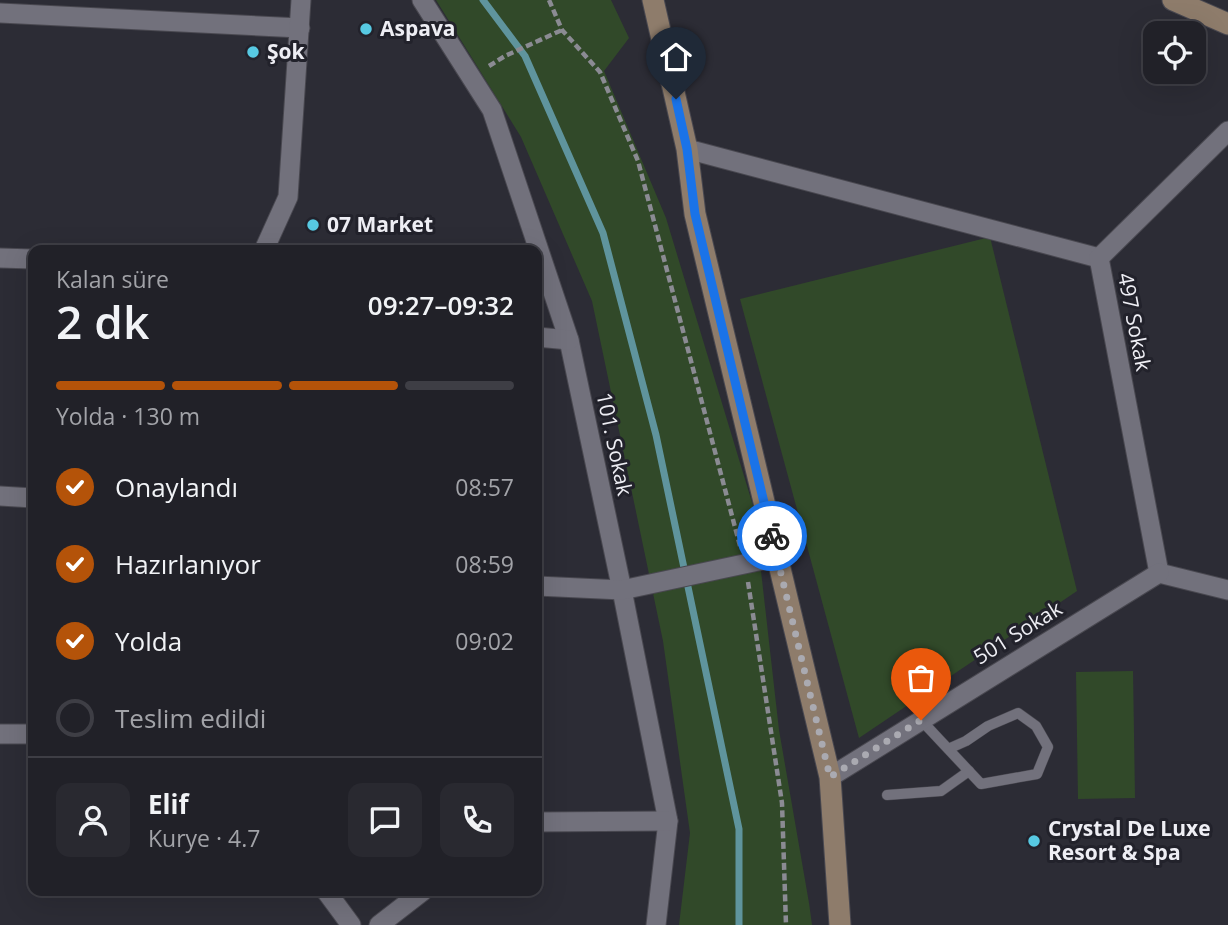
<!DOCTYPE html>
<html lang="tr">
<head>
<meta charset="utf-8">
<style>
  :root { --surface:#212128; --page:#292930; --text:#f1f3f6; --muted:#a2a3a8; --line:#3e3e45; --accent:#b45309 }
  body { margin:0; font-family:"Open Sans",sans-serif; background:var(--page); color:var(--text); height:100vh; display:flex; flex-direction:column; font-size:26px; white-space:nowrap }
  * { box-sizing:border-box; margin:0 }
  p { font-size:23px; color:var(--muted) }
  .icon { flex:none; width:38px; height:38px; fill:none; stroke:currentColor; stroke-width:2; stroke-linecap:round; stroke-linejoin:round }
  .map { position:relative; flex:1; overflow:hidden }
  .side { position:absolute; left:28px; top:245px; width:514px; height:651px; display:flex; flex-direction:column; background:var(--surface); border-radius:14px; box-shadow:0 7px 28px #0002,0 0 0 2px var(--line) }
  .side>* { flex:none }
  .controls { position:absolute; left:1143px; top:21px; display:grid; gap:14px }
  .controls a { display:grid; place-items:center; width:63px; height:63px; border-radius:14px; background:var(--surface); box-shadow:0 7px 28px #0002,0 0 0 2px var(--line); font-size:35px }
  .pin { position:absolute; display:grid; place-items:center; width:60px; height:60px; color:#fff; margin:-72px -30px; border-radius:50% 50% 50% 0; rotate:-45deg; box-shadow:0 0 7px #0007 }
  .pin .icon { rotate:45deg }
  .courier { position:absolute; display:grid; place-items:center; width:70px; height:70px; margin:-35px; border:5px solid #1a73e8; border-radius:50%; background:#fff; color:#222; box-shadow:0 2px 9px #0007 }
  .head em { font-style:normal; font-weight:600 }
  .head div { display:flex; flex-direction:column-reverse }
  .head { display:flex; align-items:center; justify-content:space-between; height:119px; padding:0 28px }
  h1 { font-size:46px; font-weight:600; line-height:52px }
  .bar { display:grid; grid-template-columns:repeat(4,1fr); gap:10px 7px; align-content:center; height:84px; padding:0 28px }
  .bar i { height:9px; border-radius:5px; background:var(--line) }
  .bar .active { background:var(--accent) }
  .bar p { grid-column:span 4 }
  .line { display:flex; align-items:center; gap:18px; padding:0 28px; border-top:2px solid var(--line) }
  .line div { flex:1 }
  .round { display:grid; place-items:center; flex:none; width:74px; height:74px; border-radius:14px; background:var(--page) }
  ol { padding:0 28px; list-style:none }
  li { display:flex; align-items:center; gap:21px; height:77px }
  li p { margin-inline-start:auto }
  li .icon { padding:7px; border-radius:50%; background:var(--accent); color:#fff; stroke-width:4 }
  li:last-child { color:var(--muted) }
  li i { width:38px; height:38px; border:4px solid var(--line); border-radius:50% }
  .map>svg:first-child { display:block }
  .green { fill:#314929 }
  .lines { fill:none; stroke-linecap:round; stroke-linejoin:round }
  .stream { stroke:#5f949d; stroke-width:7 }
  .lane-casing { stroke:#494850; stroke-width:11 }
  .street-casing { stroke:#494850; stroke-width:21 }
  .secondary-casing { stroke:#494850; stroke-width:23 }
  .path { stroke:#8b8b93; stroke-width:4.5; stroke-dasharray:7 3.5; stroke-linecap:butt }
  .lane { stroke:#72717c; stroke-width:10 }
  .street { stroke:#72717c; stroke-width:19 }
  .secondary { stroke:#8e7c6b; stroke-width:21 }
  .done { stroke:#aaaab1; stroke-width:7; stroke-dasharray:0 12.6 }
  .route { stroke:#1a73e8; stroke-width:9 }
  .poi-dot { fill:#57c9e2; stroke:#22222b; stroke-width:2.5 }
  .labels { text-anchor:middle; stroke-width:6; stroke-linejoin:round; paint-order:stroke }
  .poi-label { font-size:21px; font-weight:bold; fill:#eeeef4; stroke:#22222b; text-anchor:start }
  .street-label { font-size:21px; fill:#eeeef4; stroke:#22222b }
</style>
</head>
<body>
<div class="map">
<svg width="1228" height="925" viewBox="0 0 1228 925">
  <rect width="100%" height="100%" fill="#2c2c35"/>
  <!-- green -->
  <g class="green">
    <polygon points="436,0 611,0 629,38 604,71 666,218 754,509 779,730 809,903 812,925 679,925 690,833 663,641 592,301 521,137"/>
    <polygon points="990,237 1077,591 859,738 740,299"/>
    <polygon points="1133,671 1135,798 1078,799 1076,672"/>
  </g>
  <g class="lines">
    <!-- stream -->
    <polyline class="stream" points="483,0 525,56 603,233 656,435 739,829 739,925"/>
    <defs>
      <g id="lane">
        <polyline points="921,720 981,784 1037,774 1048,747 1036,726 1018,713 988,726 966,741 948,749"/>
        <polyline points="887,795 941,791 969,771"/>
      </g>
      <g id="street">
        <polyline points="422,0 492,110 569,340 622,590 668,821 656,925"/>
        <polyline points="0,13 300,28"/>
        <polyline points="687,149 1099,258"/>
        <polyline points="264,250 288,197 301,0"/>
        <polyline points="0,258 33,259"/>
        <polyline points="537,337 569,340"/>
        <polyline points="0,496 33,498"/>
        <polyline points="1159,573 1099,258 1228,131"/>
        <polyline points="1159,573 1228,590"/>
        <polyline points="537,586 622,590 777,557"/>
        <polyline points="0,734 33,734"/>
        <polyline points="830,777 1159,573"/>
        <polyline points="537,822 668,821"/>
        <polyline points="326,891 351,925"/>
        <polyline points="379,925 423,891"/>
      </g>
      <g id="secondary">
        <polyline points="653,0 687,149 695,214 830,777 840,925"/>
        <polyline points="1173,0 1228,24"/>
      </g>
    </defs>
    <!-- lane casing -->
    <use href="#lane" class="lane-casing"/>
    <!-- street casing -->
    <use href="#street" class="street-casing"/>
    <!-- secondary casing -->
    <use href="#secondary" class="secondary-casing"/>
    <!-- path -->
    <g class="path">
      <polyline points="549,0 562,30 600,72 638,161 740,546"/>
      <polyline points="489,66 505,56 562,30"/>
      <polyline points="748,582 782,803 786,925"/>
    </g>
    <!-- lane -->
    <use href="#lane" class="lane"/>
    <!-- street -->
    <use href="#street" class="street"/>
    <!-- secondary -->
    <use href="#secondary" class="secondary"/>
  </g>
  <g class="lines">
    <!-- done -->
    <polyline class="done" points="772,536 830,777 921,720"/>
    <!-- route -->
    <polyline class="route" points="676,99 687,149 695,214 772,536"/>
  </g>
  <!-- markers -->
  <g class="poi-dot">
    <circle cx="366" cy="29" r="7"/>
    <circle cx="253" cy="52" r="7"/>
    <circle cx="313" cy="225" r="7"/>
    <circle cx="1034" cy="841" r="7"/>
  </g>
  <g class="labels">
    <!-- poi labels -->
    <g class="poi-label">
      <text x="380" y="36">Aspava</text>
      <text x="267" y="59">Şok</text>
      <text x="327" y="232">07 Market</text>
      <text x="1048" y="836">Crystal De Luxe<tspan x="1048" dy="24">Resort &amp; Spa</tspan></text>
    </g>
    <!-- street labels -->
    <g class="street-label">
      <text transform="translate(1134 322) rotate(79)" y="7">497 Sokak</text>
      <text transform="translate(614 444) rotate(78)" y="7">101. Sokak</text>
      <text transform="translate(1018 633) rotate(-32)" y="7">501 Sokak</text>
    </g>
  </g>
</svg>
<div class="controls">
<a><svg class="icon" aria-label="locate" viewBox="0 0 24 24"><circle cx="12" cy="12" r="6"/><path d="M12 2v4M12 18v4M2 12h4M18 12h4"/></svg></a>
</div>
<div class="pin" style="left:921px;top:720px;background:#ea580c"><svg class="icon" aria-label="bag" viewBox="0 0 24 24"><path d="M5 8h14l-1 12H6zM9 8a3 3 0 0 1 6 0"/></svg></div>
<div class="pin" style="left:676px;top:99px;background:#1f2937"><svg class="icon" aria-label="home" viewBox="0 0 24 24"><path d="M3 11l9-7 9 7M6 9v11h12V9"/></svg></div>
<div class="courier" style="left:772px;top:536px"><svg class="icon" aria-label="bike" viewBox="0 0 24 24"><circle cx="6" cy="16" r="4"/><circle cx="18" cy="16" r="4"/><path d="M6 16l4-8h5l3 8M10 8l3 8H6M13 5h3"/></svg></div>
<section class="side">
<div class="head"><div><h1>2 dk</h1><p>Kalan süre</p></div><em>09:27–09:32</em></div>
<div class="bar"><i class="active"></i><i class="active"></i><i class="active"></i><i></i><p>Yolda · 130 m</p></div>
<ol>
<li><svg class="icon" aria-label="check" viewBox="0 0 24 24"><path d="M5 12l5 5 9-10"/></svg>Onaylandı<p>08:57</p></li>
<li><svg class="icon" aria-label="check" viewBox="0 0 24 24"><path d="M5 12l5 5 9-10"/></svg>Hazırlanıyor<p>08:59</p></li>
<li><svg class="icon" aria-label="check" viewBox="0 0 24 24"><path d="M5 12l5 5 9-10"/></svg>Yolda<p>09:02</p></li>
<li><i></i>Teslim edildi</li>
</ol>
<div class="line" style="height:126px"><a class="round"><svg class="icon" aria-label="person" viewBox="0 0 24 24"><circle cx="12" cy="8" r="4"/><path d="M4 21q1-7 8-7t8 7"/></svg></a><div><b>Elif</b><p>Kurye · 4.7</p></div><a class="round"><svg class="icon" aria-label="chat" viewBox="0 0 24 24"><path d="M4 5h16v11H9l-5 4z"/></svg></a><a class="round"><svg class="icon" aria-label="phone" viewBox="0 0 24 24"><path d="M5 4h4l2 5-3 2q2 4 5 5l2-3 5 2v4C11 20 4 13 5 4z"/></svg></a></div>
</section>
</div>
</body>
</html>
